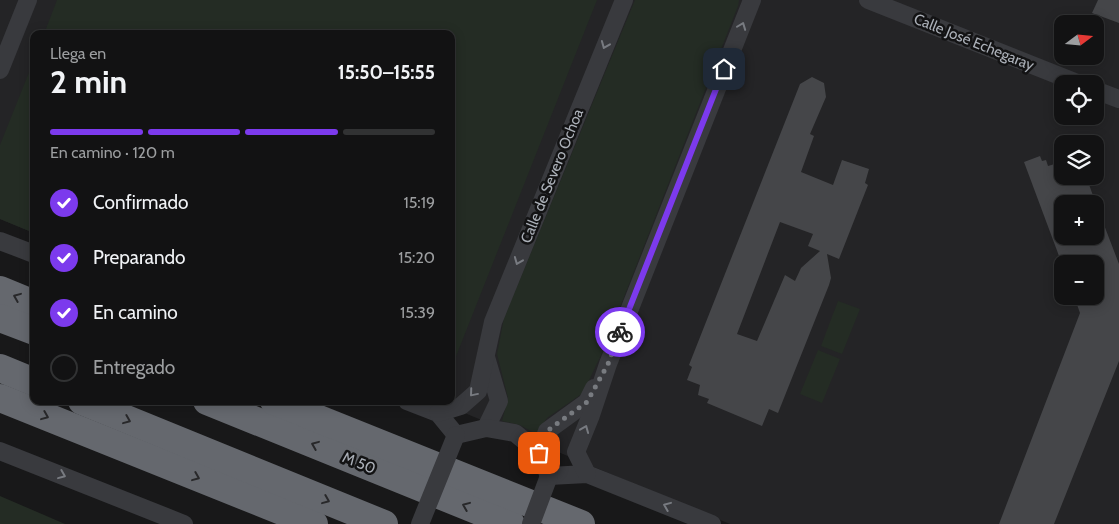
<!DOCTYPE html>
<html lang="es">
<head>
<meta charset="utf-8">
<style>
  :root { --surface:#121213; --page:#1b1b1c; --text:#f1f3f6; --muted:#9c9ea0; --line:#313233; --accent:#7c3aed }
  body { margin:0; font-family:Cabin,sans-serif; background:var(--page); color:var(--text); height:100vh; display:flex; flex-direction:column; font-size:19px; white-space:nowrap }
  * { box-sizing:border-box; margin:0 }
  p { font-size:16px; color:var(--muted) }
  .icon { flex:none; width:28px; height:28px; fill:none; stroke:currentColor; stroke-width:2; stroke-linecap:round; stroke-linejoin:round }
  .map { position:relative; flex:1; overflow:hidden }
  .drawer { position:absolute; left:30px; top:30px; width:425px; height:375px; display:flex; flex-direction:column; background:var(--surface); border-radius:10px; box-shadow:0 2px 12px #0003,0 0 0 1px var(--line) }
  .drawer>* { flex:none }
  .needle { width:32px; rotate:74deg }
  .controls { position:absolute; left:1054px; top:15px; display:grid; gap:10px }
  .controls a { display:grid; place-items:center; width:50px; height:50px; border-radius:10px; background:var(--surface); box-shadow:0 2px 12px #0003,0 0 0 1px var(--line); font-size:25px }
  .pin { position:absolute; display:grid; place-items:center; width:42px; height:42px; color:#fff; margin:-21px; border-radius:10px; box-shadow:0 2px 8px #0006 }
  .courier { position:absolute; display:grid; place-items:center; width:50px; height:50px; margin:-25px; border:4px solid #7c3aed; border-radius:50%; background:#fff; color:#222; box-shadow:0 1px 6px #0007 }
  .head em { font-style:normal; font-weight:800 }
  .head div { display:flex; flex-direction:column-reverse }
  .head { display:flex; align-items:center; justify-content:space-between; height:85px; padding:0 20px }
  h1 { font-size:32px; font-weight:800; line-height:38px }
  .bar { display:grid; grid-template-columns:repeat(4,1fr); gap:8px 5px; align-content:center; height:60px; padding:0 20px }
  .bar i { height:6px; border-radius:4px; background:var(--line) }
  .bar .active { background:var(--accent) }
  .bar p { grid-column:span 4 }
  ol { padding:0 20px; list-style:none }
  li { display:flex; align-items:center; gap:15px; height:55px }
  li p { margin-inline-start:auto }
  li .icon { padding:5px; border-radius:50%; background:var(--accent); color:#fff; stroke-width:4 }
  li:last-child { color:var(--muted) }
  li i { width:28px; height:28px; border:2px solid var(--line); border-radius:50% }
  .map>svg:first-child { display:block }
  .built { fill:#242426; fill-rule:evenodd }
  .green { fill:#242c24 }
  .building { fill:#454649; fill-rule:evenodd }
  .lines { fill:none; stroke-linecap:round; stroke-linejoin:round }
  .minor { stroke:#393a3e; stroke-width:18 }
  .motorway { stroke:#65686e; stroke-width:28 }
  .minor-bridge { stroke:#393a3e; stroke-width:18 }
  .oneway { stroke:#787b81 }
  .oneway2 { stroke:#28282a }
  .done { stroke:#787b80; stroke-width:5; stroke-dasharray:0 9 }
  .route { stroke:#7c3aed; stroke-width:6 }
  .labels { text-anchor:middle; stroke-width:5; stroke-linejoin:round; paint-order:stroke }
  .street-label { font-size:15px; fill:#abb0b8; stroke:#131314 }
</style>
</head>
<body>
<div class="map">
<svg width="1119" height="524" viewBox="0 0 1119 524">
  <rect width="100%" height="100%" fill="#181819"/>
  <!-- built -->
  <path class="built" d="M0 0H1119V524H730L436 401H451V34H34V233L0 219ZM1062 24H1095V56H1062ZM1062 84H1095V116H1062ZM1062 144H1095V176H1062ZM1062 204H1095V236H1062ZM1062 264H1095V296H1062Z"/>
  <!-- green -->
  <g class="green">
    <polygon points="57,0 597,0 451,369 451,34 44,34"/>
    <polygon points="635,0 739,0 738,6 602,353 583,393 547,418 536,434 520,425 502,421 508,398 497,354 504,318"/>
    <polygon points="34,60 34,233 0,219 0,145"/>
    <polygon points="838,301 860,309 842,354 821,346"/>
    <polygon points="818,350 840,359 822,403 800,394"/>
    <polygon points="0,496 65,524 0,524"/>
  </g>
  <!-- building -->
  <g class="building">
    <polygon points="1098,0 1119,0 1119,23 1092,13"/>
    <path d="M812 77 824 83 826 97 810 134 814 136 801 172 833 185 842 160 869 169 865 183 868 185 839 259 827 254 831 278 829 285 778 413 769 409 762 426 707 403 709 399 698 395 700 385 687 380 692 367 689 365 800 84ZM780 222 813 234 808 246 820 251 801 268 795 281 785 275 757 341 737 334Z"/>
    <polygon points="1040,156 1042,161 1046,160 1048,166 1058,163 1062,176 1086,176 1096,204 1062,204 1062,236 1095,236 1095,204 1096,204 1119,264 1119,361 1054,524 999,524 1080,313 1074,296 1095,296 1095,264 1062,264 1024,162"/>
  </g>
  <g class="lines">
    <!-- minor -->
    <g class="minor">
      <polyline points="868,0 1080,84"/>
      <polyline points="0,70 28,0"/>
      <polyline points="1095,90 1119,99"/>
      <polyline points="0,241 34,254"/>
      <polyline points="486,357 499,401 486,428"/>
      <polyline points="407,401 438,413 456,435 486,428 515,433 539,453 549,476 587,474 712,524"/>
      <polyline points="438,413 461,406 478,391 493,322 624,0"/>
      <polyline points="0,451 184,524"/>
      <polyline points="539,453 547,431 587,402 594,388"/>
      <polyline points="587,474 576,452 591,415 608,364 752,0"/>
    </g>
    <!-- motorway -->
    <g class="motorway">
      <polyline points="0,290 34,304"/>
      <polyline points="0,318 34,331"/>
      <polyline points="0,368 34,382"/>
      <polyline points="0,398 314,524"/>
      <polyline points="82,401 384,524"/>
      <polyline points="207,401 511,524"/>
      <polyline points="274,401 581,524"/>
    </g>
    <!-- minor-bridge -->
    <g class="minor-bridge">
      <polyline points="420,524 456,435"/>
      <polyline points="531,524 549,476"/>
    </g>
  </g>
  <!-- one-way arrows -->
  <defs><path id="oneway-chevron" d="M-2-3.5L2.5 0L-2 3.5" fill="none" stroke-width="1.6" stroke-linecap="round" stroke-linejoin="round" transform="scale(1.25)"/></defs>
  <g class="oneway">
    <use href="#oneway-chevron" transform="translate(742 26) rotate(-69)"/>
    <use href="#oneway-chevron" transform="translate(605 45) rotate(112)"/>
    <use href="#oneway-chevron" transform="translate(518 261) rotate(112)"/>
    <use href="#oneway-chevron" transform="translate(473 393) rotate(130)"/>
    <use href="#oneway-chevron" transform="translate(585 429) rotate(-68)"/>
    <use href="#oneway-chevron" transform="translate(62 475) rotate(22)"/>
    <use href="#oneway-chevron" transform="translate(667 506) rotate(-158)"/>
  </g>
  <g class="oneway2">
    <use href="#oneway-chevron" transform="translate(17 297) rotate(-158)"/>
    <use href="#oneway-chevron" transform="translate(45 416) rotate(22)"/>
    <use href="#oneway-chevron" transform="translate(127 420) rotate(22)"/>
    <use href="#oneway-chevron" transform="translate(315 445) rotate(-158)"/>
    <use href="#oneway-chevron" transform="translate(196 477) rotate(22)"/>
    <use href="#oneway-chevron" transform="translate(326 500) rotate(22)"/>
    <use href="#oneway-chevron" transform="translate(466 506) rotate(-158)"/>
  </g>
  <g class="lines">
    <!-- done -->
    <polyline class="done" points="539,453 547,431 587,402 608,364 620,332"/>
    <!-- route -->
    <polyline class="route" points="620,332 724,69"/>
  </g>
  <g class="labels">
    <!-- street labels -->
    <g class="street-label">
      <text transform="translate(974 42) rotate(22)" y="5">Calle José Echegaray</text>
      <text transform="translate(552 176) rotate(-68)" y="5">Calle de Severo Ochoa</text>
      <text transform="translate(359 463) rotate(22)" y="5">M 50</text>
    </g>
  </g>
</svg>
<div class="controls">
<a><svg class="needle" viewBox="-14 -14 28 28"><path d="M0-13l5 13h-10z" fill="#e53935"/><path d="M0 13l5-13h-10z" fill="#9c9ea0"/></svg></a>
<a><svg class="icon" aria-label="locate" viewBox="0 0 24 24"><circle cx="12" cy="12" r="6"/><path d="M12 2v4M12 18v4M2 12h4M18 12h4"/></svg></a>
<a><svg class="icon" aria-label="layers" viewBox="0 0 24 24"><path d="M12 4l9 5-9 5-9-5zM3 14l9 5 9-5"/></svg></a>
<a>+</a>
<a>−</a>
</div>
<div class="pin" style="left:539px;top:453px;background:#ea580c"><svg class="icon" aria-label="bag" viewBox="0 0 24 24"><path d="M5 8h14l-1 12H6zM9 8a3 3 0 0 1 6 0"/></svg></div>
<div class="pin" style="left:724px;top:69px;background:#1f2937"><svg class="icon" aria-label="home" viewBox="0 0 24 24"><path d="M3 11l9-7 9 7M6 9v11h12V9"/></svg></div>
<div class="courier" style="left:620px;top:332px"><svg class="icon" aria-label="bike" viewBox="0 0 24 24"><circle cx="6" cy="16" r="4"/><circle cx="18" cy="16" r="4"/><path d="M6 16l4-8h5l3 8M10 8l3 8H6M13 5h3"/></svg></div>
<section class="drawer">
<div class="head"><div><h1>2 min</h1><p>Llega en</p></div><em>15:50–15:55</em></div>
<div class="bar"><i class="active"></i><i class="active"></i><i class="active"></i><i></i><p>En camino · 120 m</p></div>
<ol>
<li><svg class="icon" aria-label="check" viewBox="0 0 24 24"><path d="M5 12l5 5 9-10"/></svg>Confirmado<p>15:19</p></li>
<li><svg class="icon" aria-label="check" viewBox="0 0 24 24"><path d="M5 12l5 5 9-10"/></svg>Preparando<p>15:20</p></li>
<li><svg class="icon" aria-label="check" viewBox="0 0 24 24"><path d="M5 12l5 5 9-10"/></svg>En camino<p>15:39</p></li>
<li><i></i>Entregado</li>
</ol>
</section>
</div>
</body>
</html>
